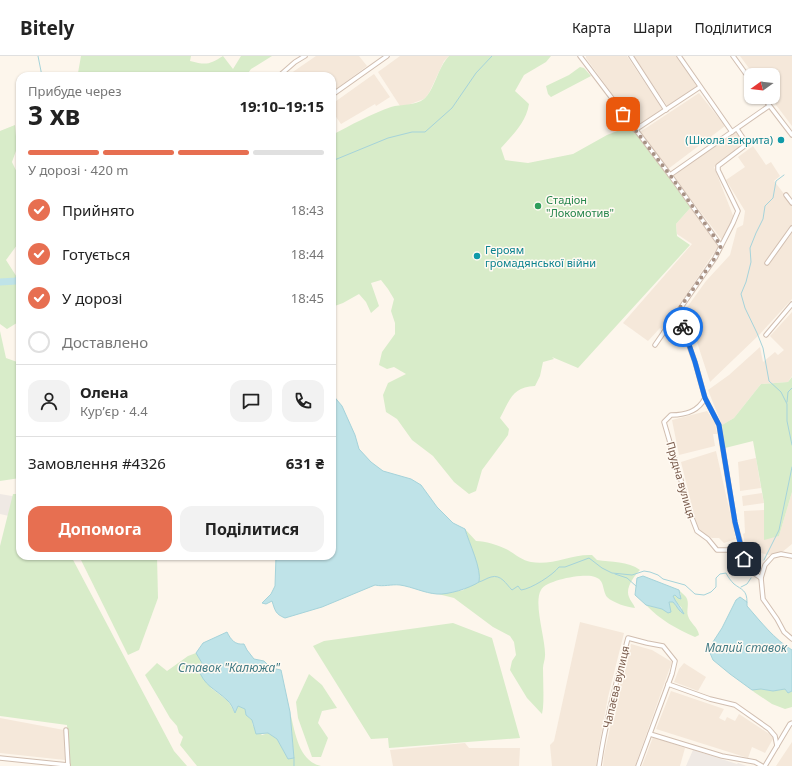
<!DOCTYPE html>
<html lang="uk">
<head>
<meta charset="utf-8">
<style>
  :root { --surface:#fff; --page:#f2f2f2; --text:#222; --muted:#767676; --line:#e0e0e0; --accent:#e76f51 }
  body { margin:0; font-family:"Noto Sans",sans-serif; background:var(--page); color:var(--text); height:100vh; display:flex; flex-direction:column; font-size:15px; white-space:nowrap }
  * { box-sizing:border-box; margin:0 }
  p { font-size:13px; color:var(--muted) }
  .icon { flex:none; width:22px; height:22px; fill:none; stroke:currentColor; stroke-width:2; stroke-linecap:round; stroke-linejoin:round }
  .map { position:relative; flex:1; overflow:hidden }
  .drawer { position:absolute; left:16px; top:16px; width:320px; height:488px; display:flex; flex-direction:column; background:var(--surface); border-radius:12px; box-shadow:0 1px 3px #0004 }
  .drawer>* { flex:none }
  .needle { width:26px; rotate:255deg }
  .fabs { position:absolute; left:744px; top:12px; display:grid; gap:8px }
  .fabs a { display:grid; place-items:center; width:36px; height:36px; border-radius:8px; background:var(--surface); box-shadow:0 1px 3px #0004; font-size:20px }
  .pin { position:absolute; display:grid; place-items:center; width:34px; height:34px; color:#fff; margin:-17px; border-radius:8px; box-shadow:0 2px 6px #0006 }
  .courier { position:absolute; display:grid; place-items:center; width:40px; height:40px; margin:-20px; border:3px solid #1a73e8; border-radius:50%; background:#fff; color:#222; box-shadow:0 1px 5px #0007 }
  .head em { font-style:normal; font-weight:700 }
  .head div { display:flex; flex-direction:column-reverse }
  .head { display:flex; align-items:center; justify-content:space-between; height:68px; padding:0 12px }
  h1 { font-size:26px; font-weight:700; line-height:30px }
  .bar { display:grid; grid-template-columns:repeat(4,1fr); gap:6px 4px; align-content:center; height:48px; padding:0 12px }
  .bar i { height:5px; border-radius:3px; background:var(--line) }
  .bar .current { background:var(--accent) }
  .bar p { grid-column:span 4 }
  .line { display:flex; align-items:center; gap:10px; padding:0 12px; border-top:1px solid var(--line) }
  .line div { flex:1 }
  .round { display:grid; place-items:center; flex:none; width:42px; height:42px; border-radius:12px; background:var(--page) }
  ol { padding:0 12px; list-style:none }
  li { display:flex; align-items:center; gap:12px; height:44px }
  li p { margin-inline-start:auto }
  li .icon { padding:4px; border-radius:50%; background:var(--accent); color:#fff; stroke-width:4 }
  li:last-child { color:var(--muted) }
  li i { width:22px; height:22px; border:2px solid var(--line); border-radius:50% }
  .action { display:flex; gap:8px; margin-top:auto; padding:8px 12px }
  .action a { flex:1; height:46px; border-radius:12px; background:var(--accent); color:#fff; font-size:16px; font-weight:700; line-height:46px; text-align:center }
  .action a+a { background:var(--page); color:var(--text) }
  header { display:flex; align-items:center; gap:24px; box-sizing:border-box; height:56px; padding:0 20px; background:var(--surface); border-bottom:1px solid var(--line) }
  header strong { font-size:19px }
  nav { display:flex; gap:22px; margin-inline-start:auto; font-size:14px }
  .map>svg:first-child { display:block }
  .residential { fill:#f5e8da }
  .industrial { fill:#efe9e4 }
  .green { fill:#d8ecc9 }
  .water { fill:#bfe3e8; stroke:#a5d3da }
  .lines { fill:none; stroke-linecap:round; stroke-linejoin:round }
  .stream { stroke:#a5d3da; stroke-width:1 }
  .river { stroke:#bfe3e8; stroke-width:7 }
  .minor-casing { stroke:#d1beb0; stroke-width:5.5 }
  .minor { stroke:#fff; stroke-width:3.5 }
  .done { stroke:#a89285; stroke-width:4; stroke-dasharray:0 7.2 }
  .route { stroke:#1a73e8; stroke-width:5 }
  .culture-dot { fill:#0f9aa8; stroke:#fffaf3; stroke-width:1.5 }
  .leisure-dot { fill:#2e9e5b; stroke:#fffaf3; stroke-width:1.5 }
  .labels { text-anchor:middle; stroke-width:3; stroke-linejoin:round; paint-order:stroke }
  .culture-label { font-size:11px; fill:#0d838f; stroke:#fffaf3; text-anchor:end }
  .leisure-label { font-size:11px; fill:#27864d; stroke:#fffaf3; text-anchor:start }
  .street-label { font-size:11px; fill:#7a5c4d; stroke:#fffaf3 }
  .water-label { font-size:12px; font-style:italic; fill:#437c86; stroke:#fffaf3 }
</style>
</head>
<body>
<header>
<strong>Bitely</strong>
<nav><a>Карта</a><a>Шари</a><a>Поділитися</a></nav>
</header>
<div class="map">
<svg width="792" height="710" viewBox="0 0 792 710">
  <rect width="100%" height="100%" fill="#fdf6ec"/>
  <!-- residential -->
  <g class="residential">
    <polygon points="316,0 359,0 367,10 332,36 332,20 287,20"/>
    <polygon points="400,0 449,0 444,5 429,37 424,43 408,49 400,50 378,16"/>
    <polygon points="586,0 627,0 663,54 636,71 586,2"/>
    <polygon points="633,0 677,0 697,31 668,51"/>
    <polygon points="740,0 792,0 792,70 770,41 773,41 773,19 754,19"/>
    <polygon points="374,18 390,41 376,50 375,48 341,68 332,55 332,48"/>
    <polygon points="699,37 725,70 668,113 640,76"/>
    <polygon points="735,75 745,89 714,111 734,162 722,184 673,120"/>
    <polygon points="753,90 766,109 771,106 780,120 774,125 792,148 792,169 765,207 768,209 792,177 792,243 760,278 710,326 695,280 683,257 706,225 730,199 737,172 743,169 745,155 726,124 745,111 738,101"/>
    <polygon points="691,151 719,189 663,274 660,272 648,285 623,267 692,188 677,178 676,168"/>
    <polygon points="792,256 792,320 788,326 761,328 734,362 722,369 708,334 729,319 760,291 763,306 775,296 778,299 784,294 770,280"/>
    <polygon points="707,355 715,367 717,378 713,378 715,390 679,399 672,364"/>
    <polygon points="716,395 736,483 724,487 719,482 712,482 698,474 681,406"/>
    <polygon points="756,402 761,432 740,435 738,406"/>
    <polygon points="792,436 792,488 781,497 768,499 751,494 745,489 743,478 745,477 744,455 764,454 764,483 779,480"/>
    <polygon points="762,437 764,447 743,450 742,440"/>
    <polygon points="580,566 624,577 608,641 598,696 596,710 552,710 550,689 554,685"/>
    <polygon points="631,588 652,594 672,606 635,710 603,710 604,699 617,641"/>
    <polygon points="684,607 706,621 698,635 674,626 679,613"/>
    <polygon points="671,635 724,653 719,662 725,665 727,661 735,665 739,658 774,681 765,697 752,691 748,702 656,673"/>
    <polygon points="0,662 64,674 65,704 0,697"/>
    <polygon points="653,681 685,692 680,710 642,710"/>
    <polygon points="792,686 792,710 776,710"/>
    <polygon points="465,687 469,692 520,692 519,710 393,710 390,694"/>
  </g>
  <!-- industrial -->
  <g class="industrial">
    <polygon points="0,438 18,441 14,461 0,458"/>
    <polygon points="693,694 737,708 738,707 747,710 686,710"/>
  </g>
  <!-- green -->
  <g class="green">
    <path d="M81 0H191L190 5C206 9 209 9 223 0L233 13 241 0H272L251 13 246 20H67L78 17Z"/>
    <path d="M449 0H551L546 6 524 19 515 35 529 48C526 67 513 78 501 92L505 104 528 107 573 98 607 79 625 72H632L691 151 676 168 677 180 690 189 578 312 552 301 554 303 543 306 540 320 535 330C512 331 510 344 500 362L509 373 508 379 482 414 476 435 469 438 454 426 433 400 412 384 397 363 386 356 383 339 388 327 406 318 394 311 387 313 379 309 382 296 395 278V267L391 255 394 243 388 233 381 224 371 227 379 250 371 257 366 246 359 238 343 247 332 251V79C351 69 371 58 391 51 401 48 415 50 424 43 434 35 438 11 449 0Z"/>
    <polygon points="580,11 584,12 591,20 551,41 548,38 546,30 569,19"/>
    <polygon points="15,69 17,92 12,106 20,123 20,185 6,204 20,226 20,265 7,273 0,268 0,75"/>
    <polygon points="0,275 6,302 20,307 20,422 0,425"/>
    <polygon points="792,321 792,436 779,480 764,484 764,447 753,385 725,392 722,369 734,362 761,328 788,326"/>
    <polygon points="13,438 20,438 20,500 71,500 174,695 187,710 69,710 67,669 0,660 0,490"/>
    <path d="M465 473 476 485C486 485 497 489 506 493 514 497 522 505 531 506 552 510 571 498 592 499L597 504C611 506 628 505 640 514 634 520 625 532 629 541 630 545 634 548 635 552 627 551 613 547 607 541 602 534 605 524 595 521 585 517 546 524 541 534 533 547 546 584 545 600 545 604 543 608 543 612 543 625 544 639 543 652L542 658 527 642 510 614 512 605 516 599 514 586 510 580 493 571 454 542 438 538 464 534 470 489Z"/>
    <polygon points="79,500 157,500 158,542 139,594 128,599"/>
    <path d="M679 534C681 536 684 539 686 541 690 547 686 554 688 560 690 567 698 571 699 579L695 581C677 573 660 564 646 549L662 553 670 550 669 546H673L678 550 681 557 682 552 674 544 673 540 675 539H681Z"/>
    <polygon points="453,567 492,582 520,682 389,692 388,682 371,683 313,590 324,585"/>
    <path d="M196 597 202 607 211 632 228 645 235 657 238 650 245 653 246 659 252 664 253 670 262 679 268 677 277 683 288 703 294 702 290 656C295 675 298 705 321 710H197L180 689 183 681 179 677 177 670 170 662 145 619 157 607 167 615 188 600Z"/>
    <polygon points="309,618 322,629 337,652 322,655 318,667 328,682 321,701 312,701 298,662 296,646"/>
    <polygon points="761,633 773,635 785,633 788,637 792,635 792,651 785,653 772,648 754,636 752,634"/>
  </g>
  <!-- water -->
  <g class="water">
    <path d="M332 338 342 350 355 379 359 393 371 406 383 415 411 423 421 429 437 451 453 467 465 473C469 487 482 513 479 526 470 532 448 539 437 538 424 537 413 531 400 529 391 528 384 531 375 529L322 551 285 562C275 558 275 554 272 545L266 548 262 547 271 538 275 530 276 500H332Z"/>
    <path d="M643 520 679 534 681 543 678 542 675 539 673 540C676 547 681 551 684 558 679 556 677 550 673 546H669L671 556 668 557 662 553 646 549 635 539 637 522Z"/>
    <path d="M740 541 747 546V550C761 566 774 583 792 594V635L788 637 785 633 773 635 761 633 752 634 730 618 713 604 710 597 711 589 722 572 736 544Z"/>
    <path d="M227 576C231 584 235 589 244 588L247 594 254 603 264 605 271 612 281 614 290 656 294 702 288 703 277 683 268 677 256 678 252 664 246 659 245 653 238 650 235 657C233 653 231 647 227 644 214 632 204 630 198 612L202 607 196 597 203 587Z"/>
  </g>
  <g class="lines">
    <!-- stream -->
    <g class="stream">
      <polyline points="38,0 42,20"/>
      <polyline points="332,105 388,82 412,76 425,76 452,52 476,17 492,0"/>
      <polyline points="784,119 776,125 773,142 765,150 763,163 756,177 750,192 751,206 746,226 741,238 745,252 757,277 763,292 769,325 781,336 787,348 787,365 792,389"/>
      <polyline points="787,346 788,336 792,332"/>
      <polyline points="764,504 779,474 792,411"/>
      <polyline points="615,518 627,522 636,530"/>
      <path d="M479 526C483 525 487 522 491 521 501 518 506 528 512 534L518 530 521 534C531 533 553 519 559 511H565L589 502 602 512 612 517 632 519 644 515 650 516 658 519 663 523 685 529 695 538 704 539 711 536 716 531V522L720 518 726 517C728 521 731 525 734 528 742 534 747 534 747 546"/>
      <polyline points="741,531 747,528 751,522"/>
      <polyline points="294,710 294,702"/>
    </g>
    <!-- river -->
    <polyline class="river" points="0,226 16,225 20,222"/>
    <defs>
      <g id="minor">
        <polyline points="580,0 670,119 721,190"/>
        <polyline points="631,0 666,54"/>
        <polyline points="679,0 732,76"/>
        <polyline points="733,0 751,25"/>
        <polyline points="279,20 295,6 305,0"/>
        <polyline points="332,39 387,0"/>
        <polyline points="763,41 792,79"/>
        <polyline points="635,74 700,31"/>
        <polyline points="670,119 769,50"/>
        <polyline points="786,139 792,147"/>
        <polyline points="767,207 792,172"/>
        <polyline points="677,256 695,306 705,342 719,369 735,467 745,503 749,514 761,522"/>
        <polyline points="664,276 675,272 684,274"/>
        <polyline points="766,279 792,248"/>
        <polyline points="655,289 715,202 733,167 738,155 718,114 718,110 747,88 737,73"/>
        <path d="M705 342C698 356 685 359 671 359L664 366 692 462 697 475 708 483 717 494H735L743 499"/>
        <polyline points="792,500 781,498 773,500 765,509 761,522 763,543 777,563 784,576 792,583"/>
        <polyline points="668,628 710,643 735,649 769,673 775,680 777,690"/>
        <polyline points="66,674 68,710"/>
        <polyline points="650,678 722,700 755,706 762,710"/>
        <polyline points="0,702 68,709"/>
        <path d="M599 710C605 667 617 624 628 582L647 587 663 590 675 605 672 618 638 710"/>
        <polyline points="765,710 790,668 792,667"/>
      </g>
    </defs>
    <!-- minor casing -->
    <use href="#minor" class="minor-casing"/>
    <!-- minor -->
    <use href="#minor" class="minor"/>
  </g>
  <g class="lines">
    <!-- done -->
    <polyline class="done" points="623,58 670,119 721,190 715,202 677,256 683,271"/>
    <!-- route -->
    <polyline class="route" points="683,271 695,306 705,342 719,369 735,466 744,503"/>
  </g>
  <!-- markers -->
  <g class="culture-dot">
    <circle cx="781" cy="84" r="4"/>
    <circle cx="477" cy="200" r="4"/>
  </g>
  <circle class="leisure-dot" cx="538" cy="150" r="4"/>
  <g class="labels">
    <!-- culture labels -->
    <g class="culture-label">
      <text x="773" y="88">(Школа закрита)</text>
      <text x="485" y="198" text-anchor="start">Героям<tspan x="485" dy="13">громадянської війни</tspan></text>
    </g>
    <!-- leisure labels -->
    <g class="leisure-label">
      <text x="546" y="148">Стадіон<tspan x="546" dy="13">"Локомотив"</tspan></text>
    </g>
    <!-- street labels -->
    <g class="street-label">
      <text transform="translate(681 424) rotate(74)" y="4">Прудна вулиця</text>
      <text transform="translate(616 631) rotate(-77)" y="4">Чапаєва вулиця</text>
    </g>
    <!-- water labels -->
    <g class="water-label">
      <text x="746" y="596">Малий ставок</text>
      <text x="229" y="616">Ставок "Калюжа"</text>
    </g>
  </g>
</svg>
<div class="fabs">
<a><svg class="needle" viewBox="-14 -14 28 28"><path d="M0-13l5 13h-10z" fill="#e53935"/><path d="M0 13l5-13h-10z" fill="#767676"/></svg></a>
</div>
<div class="pin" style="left:623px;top:58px;background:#ea580c"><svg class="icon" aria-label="bag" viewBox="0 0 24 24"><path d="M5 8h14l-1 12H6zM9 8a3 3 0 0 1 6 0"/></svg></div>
<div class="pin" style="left:744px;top:503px;background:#1f2937"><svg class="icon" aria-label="home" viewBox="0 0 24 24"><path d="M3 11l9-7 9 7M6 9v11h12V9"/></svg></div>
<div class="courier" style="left:683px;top:271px"><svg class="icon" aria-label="bike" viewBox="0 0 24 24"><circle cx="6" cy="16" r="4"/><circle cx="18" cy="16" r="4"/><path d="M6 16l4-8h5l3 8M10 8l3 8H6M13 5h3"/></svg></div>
<section class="drawer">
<div class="head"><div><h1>3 хв</h1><p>Прибуде через</p></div><em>19:10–19:15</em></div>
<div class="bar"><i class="current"></i><i class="current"></i><i class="current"></i><i></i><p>У дорозі · 420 m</p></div>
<ol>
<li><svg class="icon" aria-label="check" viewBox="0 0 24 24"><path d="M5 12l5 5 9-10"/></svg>Прийнято<p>18:43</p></li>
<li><svg class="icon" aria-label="check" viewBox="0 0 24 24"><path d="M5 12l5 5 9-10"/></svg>Готується<p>18:44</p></li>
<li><svg class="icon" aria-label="check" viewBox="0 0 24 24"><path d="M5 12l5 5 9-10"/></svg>У дорозі<p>18:45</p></li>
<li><i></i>Доставлено</li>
</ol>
<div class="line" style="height:72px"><a class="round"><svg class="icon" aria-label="person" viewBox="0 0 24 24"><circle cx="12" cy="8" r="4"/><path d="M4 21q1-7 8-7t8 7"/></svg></a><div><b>Олена</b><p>Кур’єр · 4.4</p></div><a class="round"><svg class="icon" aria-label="chat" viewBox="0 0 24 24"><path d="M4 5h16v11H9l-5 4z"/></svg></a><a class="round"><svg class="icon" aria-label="phone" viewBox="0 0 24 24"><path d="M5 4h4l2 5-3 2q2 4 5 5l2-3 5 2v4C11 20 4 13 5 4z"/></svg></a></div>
<div class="line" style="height:52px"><div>Замовлення #4326</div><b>631 ₴</b></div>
<div class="action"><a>Допомога</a><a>Поділитися</a></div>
</section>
</div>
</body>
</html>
